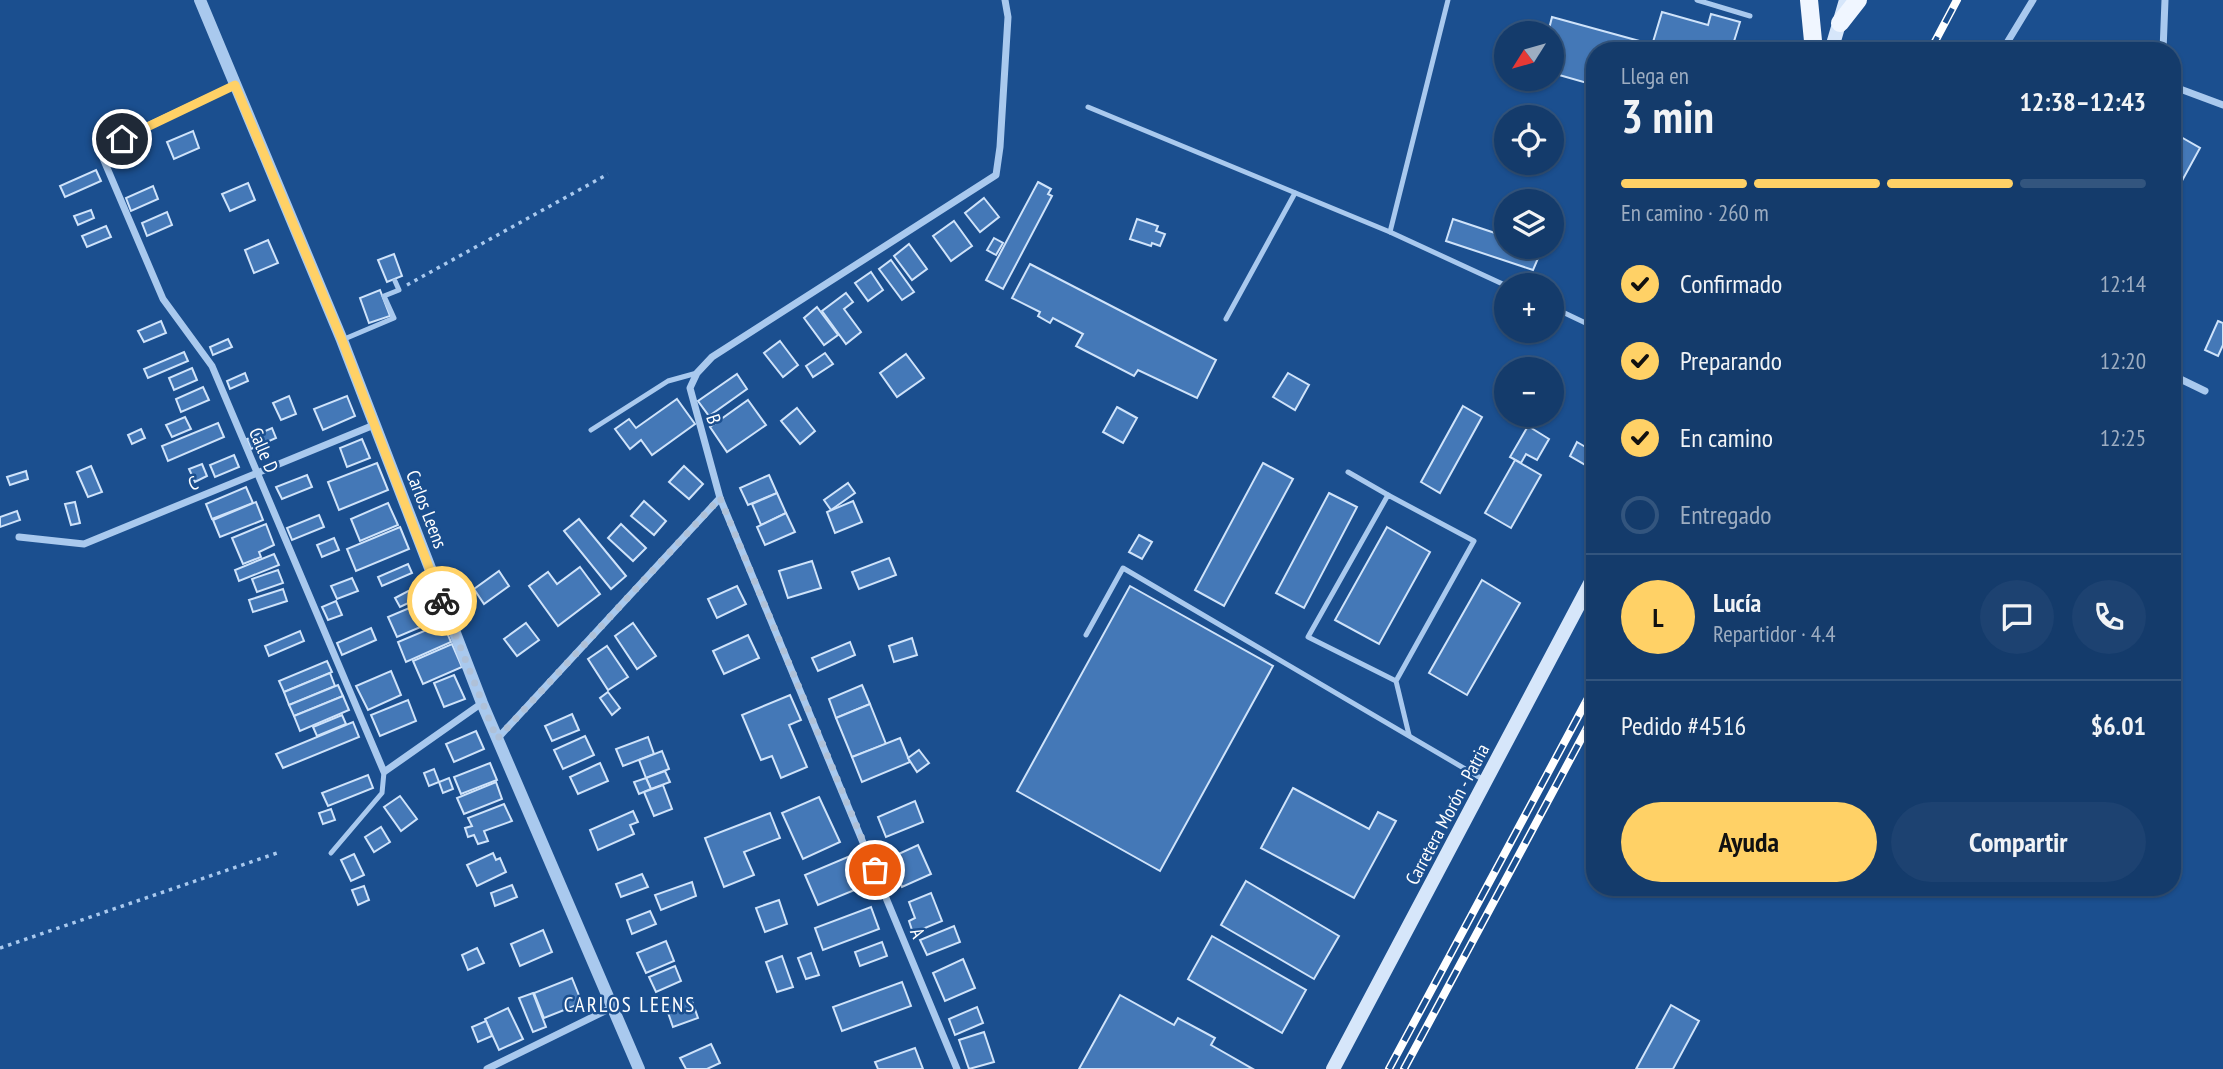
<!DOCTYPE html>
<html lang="es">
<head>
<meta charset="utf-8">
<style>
  :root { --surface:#143b6b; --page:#1d4271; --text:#f1f3f6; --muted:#9dadc1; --line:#33557e; --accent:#ffd166 }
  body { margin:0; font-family:"PT Sans Narrow",sans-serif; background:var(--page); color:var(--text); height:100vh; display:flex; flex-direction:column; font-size:26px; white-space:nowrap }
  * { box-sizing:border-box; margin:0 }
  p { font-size:23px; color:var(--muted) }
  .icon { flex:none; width:38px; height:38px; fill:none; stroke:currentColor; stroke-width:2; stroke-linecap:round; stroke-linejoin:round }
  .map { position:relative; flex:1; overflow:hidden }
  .details { position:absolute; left:1586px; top:42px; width:595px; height:854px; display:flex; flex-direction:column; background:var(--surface); border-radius:28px; box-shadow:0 2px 5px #0004,0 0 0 2px var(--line) }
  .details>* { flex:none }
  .needle { width:46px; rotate:233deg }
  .controls { position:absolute; left:1494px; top:21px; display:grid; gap:14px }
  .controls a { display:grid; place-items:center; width:70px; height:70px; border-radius:50%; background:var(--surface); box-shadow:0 2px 5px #0004,0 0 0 2px var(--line); font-size:35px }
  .pin { position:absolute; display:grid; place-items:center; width:60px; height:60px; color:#fff; margin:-30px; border:4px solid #fff; border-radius:50%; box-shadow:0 2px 7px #0007 }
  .courier { position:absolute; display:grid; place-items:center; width:70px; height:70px; margin:-35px; border:5px solid #ffd166; border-radius:50%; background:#fff; color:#222; box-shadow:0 2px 9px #0007 }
  .head em { font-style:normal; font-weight:800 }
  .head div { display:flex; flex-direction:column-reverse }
  .head { display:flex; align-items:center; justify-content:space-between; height:119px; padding:0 35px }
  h1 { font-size:46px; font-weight:800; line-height:52px }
  .bar { display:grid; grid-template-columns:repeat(4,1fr); gap:10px 7px; align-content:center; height:84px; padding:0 35px }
  .bar i { height:9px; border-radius:5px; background:var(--line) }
  .bar .current { background:var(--accent) }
  .bar p { grid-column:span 4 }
  .line { display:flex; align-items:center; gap:18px; padding:0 35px; border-top:2px solid var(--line) }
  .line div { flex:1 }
  .round { display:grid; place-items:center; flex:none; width:74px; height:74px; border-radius:37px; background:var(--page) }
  ol { padding:0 35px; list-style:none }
  li { display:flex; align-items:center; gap:21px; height:77px }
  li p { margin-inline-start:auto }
  li .icon { padding:7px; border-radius:50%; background:var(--accent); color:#111; stroke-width:4 }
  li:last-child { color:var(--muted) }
  li i { width:38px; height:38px; border:4px solid var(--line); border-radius:50% }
  .button { display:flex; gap:14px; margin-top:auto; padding:14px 35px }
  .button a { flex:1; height:80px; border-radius:42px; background:var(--accent); color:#111; font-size:28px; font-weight:800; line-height:80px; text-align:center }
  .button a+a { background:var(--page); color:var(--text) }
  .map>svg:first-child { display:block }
  .building { fill:#4478b7; stroke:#cfe3fa; stroke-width:2 }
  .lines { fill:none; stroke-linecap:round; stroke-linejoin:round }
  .path { stroke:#a9c9ee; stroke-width:3.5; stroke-dasharray:3.5 5; stroke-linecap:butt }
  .service { stroke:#a9c9ee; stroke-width:5 }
  .minor { stroke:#a9c9ee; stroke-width:7 }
  .tertiary { stroke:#a9c9ee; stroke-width:12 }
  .secondary { stroke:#d6e6fa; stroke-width:14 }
  .primary { stroke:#f0f6ff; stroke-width:18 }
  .rail-casing { stroke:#fff; stroke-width:8 }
  .rail { stroke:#1b4f8f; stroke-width:5; stroke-dasharray:16; stroke-linecap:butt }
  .done { stroke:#afc1d8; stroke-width:7; stroke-dasharray:0 12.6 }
  .route { stroke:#ffd166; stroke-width:9 }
  .labels { text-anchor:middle; stroke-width:5; stroke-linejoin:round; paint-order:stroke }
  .street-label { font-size:19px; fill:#fff; stroke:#1b4f8f }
  .neighbourhood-label { font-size:21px; letter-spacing:2px; fill:#fff; stroke:#1b4f8f }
</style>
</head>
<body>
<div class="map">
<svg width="2223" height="1069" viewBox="0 0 2223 1069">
  <rect width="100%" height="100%" fill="#1b4f8f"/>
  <!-- building -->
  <g class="building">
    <polygon points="1662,12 1708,25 1711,14 1740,22 1731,51 1684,51 1653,42"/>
    <polygon points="1552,17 1676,51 1594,51 1594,85 1552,73 1552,33 1548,33"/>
    <polygon points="193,131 199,148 174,159 167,142"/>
    <polygon points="2181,137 2200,148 2172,199 2172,154"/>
    <polygon points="96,170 101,181 65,197 60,186"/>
    <polygon points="1038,182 1051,189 1048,194 1052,196 1003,289 986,280"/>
    <polygon points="248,183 255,200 230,211 222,194"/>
    <polygon points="153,186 158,199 131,211 126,198"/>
    <polygon points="984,198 999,217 980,232 965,213"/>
    <polygon points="91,210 94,218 78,225 74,216"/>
    <polygon points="167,212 172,225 147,236 142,223"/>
    <polygon points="1137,219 1158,226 1156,231 1165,234 1160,246 1152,243 1151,246 1130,239"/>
    <polygon points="1453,219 1507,237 1507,247 1535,247 1542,249 1533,270 1446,241"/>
    <polygon points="954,221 972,246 951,261 933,236"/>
    <polygon points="106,226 111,237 87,247 82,236"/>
    <polygon points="994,238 1003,243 996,255 987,250"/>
    <polygon points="268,240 278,263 254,273 245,250"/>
    <polygon points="909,244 927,269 912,280 894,256"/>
    <polygon points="394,254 402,276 387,282 378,260"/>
    <polygon points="891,260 914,292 902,300 879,269"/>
    <polygon points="1030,264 1216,360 1197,398 1138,370 1134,376 1076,346 1083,334 1053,318 1050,323 1038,316 1040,312 1012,298"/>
    <polygon points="871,272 883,290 868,301 855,283"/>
    <polygon points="380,290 390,316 369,323 360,298"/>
    <polygon points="846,293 853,302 844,309 861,332 846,344 822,311"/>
    <polygon points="817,307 838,335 824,345 804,318"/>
    <polygon points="161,321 166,333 144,342 138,331"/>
    <polygon points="2218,321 2223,323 2223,345 2218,356 2205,350"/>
    <polygon points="228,339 232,347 213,355 210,347"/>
    <polygon points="780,341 798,365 783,377 764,353"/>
    <polygon points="184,352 188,361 148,378 144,369"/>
    <polygon points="825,353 833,364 813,377 806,366"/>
    <polygon points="906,354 924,378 897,397 880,373"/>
    <polygon points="192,368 197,380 174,390 169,378"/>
    <polygon points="245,373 248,381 230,389 227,381"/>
    <polygon points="1288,373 1309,385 1295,410 1273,397"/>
    <polygon points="737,374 747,389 709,416 698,401"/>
    <polygon points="203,387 209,400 181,412 176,399"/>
    <polygon points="289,396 296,414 281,420 273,403"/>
    <polygon points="347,396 355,416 323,430 314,409"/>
    <polygon points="677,399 695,424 652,455 641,440 630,449 615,429 629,419 636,428"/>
    <polygon points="748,400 766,425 727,452 710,427"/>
    <polygon points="1463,406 1482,417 1440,493 1421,482"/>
    <polygon points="1117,407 1137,418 1123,443 1103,432"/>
    <polygon points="797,408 815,431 800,444 781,421"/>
    <polygon points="185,417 191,429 172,437 166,425"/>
    <polygon points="218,423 224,437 168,461 162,446"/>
    <polygon points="1528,426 1549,439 1537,460 1526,454 1521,463 1510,457"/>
    <polygon points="272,428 276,438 251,449 247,439"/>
    <polygon points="141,429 145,438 132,444 128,435"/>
    <polygon points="362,439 370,458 347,467 340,448"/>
    <polygon points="1577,442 1594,452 1594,458 1589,467 1570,456"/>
    <polygon points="234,455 239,467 215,477 210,465"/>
    <polygon points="1515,460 1541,475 1511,528 1485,513"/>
    <polygon points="377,463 388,490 339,510 328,482"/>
    <polygon points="1263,463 1293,479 1224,606 1195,590"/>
    <polygon points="202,464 207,476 195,482 189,469"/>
    <polygon points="91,466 102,492 88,497 77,472"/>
    <polygon points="684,466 703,484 689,499 669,482"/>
    <polygon points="26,471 28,479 10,485 7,477"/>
    <polygon points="307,475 312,487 282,499 276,487"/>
    <polygon points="769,475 777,493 748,505 740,488"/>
    <polygon points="848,483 855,493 831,510 824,500"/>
    <polygon points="246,487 253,503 212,519 206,504"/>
    <polygon points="777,493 786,513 761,525 752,504"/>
    <polygon points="1329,493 1357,507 1304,608 1276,593"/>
    <polygon points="644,501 666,521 654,535 631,516"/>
    <polygon points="853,501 862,522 835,533 827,512"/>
    <polygon points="75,502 80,523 71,525 65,504"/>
    <polygon points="256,502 263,520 220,537 213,520"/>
    <polygon points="388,503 398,525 360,541 351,519"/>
    <polygon points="17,511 20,520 0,527 0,517"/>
    <polygon points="786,513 795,532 765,545 757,527"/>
    <polygon points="319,515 324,527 292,540 287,528"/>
    <polygon points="579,519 626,576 611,589 564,531"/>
    <polygon points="266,524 274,545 259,552 261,557 243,564 232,538"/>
    <polygon points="621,524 646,548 633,561 608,538"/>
    <polygon points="400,527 409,549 356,571 347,549"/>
    <polygon points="1387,527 1430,552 1379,644 1335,620"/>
    <polygon points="1139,535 1152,542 1142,559 1129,552"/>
    <polygon points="334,538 339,550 322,557 317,545"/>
    <polygon points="274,554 279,565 239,581 235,570"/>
    <polygon points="889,558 896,575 859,589 852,572"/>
    <polygon points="812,561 821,588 788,598 779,571"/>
    <polygon points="408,564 412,573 382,586 378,577"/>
    <polygon points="580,567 600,594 558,626 529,586 548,572 557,584"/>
    <polygon points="278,570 283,583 257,592 252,579"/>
    <polygon points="499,571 509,586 484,604 474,589"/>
    <polygon points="352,578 358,591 337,599 331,586"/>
    <polygon points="1482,580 1520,603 1467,695 1429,673"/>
    <polygon points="737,586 746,604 717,618 708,599"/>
    <polygon points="1130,586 1273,666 1160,871 1017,791"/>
    <polygon points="283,589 287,601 253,612 249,600"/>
    <polygon points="412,589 417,599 400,607 395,598"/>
    <polygon points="433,598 442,618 397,637 388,617"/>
    <polygon points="336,601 342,615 328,620 322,607"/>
    <polygon points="443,623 451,642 406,662 398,642"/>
    <polygon points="526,623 539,640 517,656 504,639"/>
    <polygon points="633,623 656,656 637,669 615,636"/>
    <polygon points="371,628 376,640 342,655 337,643"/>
    <polygon points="300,631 304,641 269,656 265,646"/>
    <polygon points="748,635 759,658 724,674 713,651"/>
    <polygon points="912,638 917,655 894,662 889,646"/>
    <polygon points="850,642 855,655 818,671 812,658"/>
    <polygon points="452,644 462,667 423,684 413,661"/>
    <polygon points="607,646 628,677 608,690 588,659"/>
    <polygon points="327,661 332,672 284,692 279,681"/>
    <polygon points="391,671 401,695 368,710 356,686"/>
    <polygon points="330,673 335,686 289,705 284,692"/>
    <polygon points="454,675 465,699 444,707 434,683"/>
    <polygon points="338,685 343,696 294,716 289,705"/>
    <polygon points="862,685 870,704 836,718 829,699"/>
    <polygon points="608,692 620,708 612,715 600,698"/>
    <polygon points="790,695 801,720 789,725 807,767 781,778 772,756 761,760 742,715"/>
    <polygon points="343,696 349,710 300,731 294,716"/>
    <polygon points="408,700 416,721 380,736 371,715"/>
    <polygon points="870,704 886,744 852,757 836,718"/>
    <polygon points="572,714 579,730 552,741 545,726"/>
    <polygon points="342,715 346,724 317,736 313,727"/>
    <polygon points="353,722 359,737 283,768 276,754"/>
    <polygon points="476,731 484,749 454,762 446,744"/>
    <polygon points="585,736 594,755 563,769 554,750"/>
    <polygon points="648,737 654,754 623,766 616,749"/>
    <polygon points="900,738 910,762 862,782 852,757"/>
    <polygon points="919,750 929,763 917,772 908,758"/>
    <polygon points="662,751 669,769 646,778 639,760"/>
    <polygon points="490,763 497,780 461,794 454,777"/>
    <polygon points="600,763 608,781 578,794 570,777"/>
    <polygon points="434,769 439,782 429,786 424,773"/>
    <polygon points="665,771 670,782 651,789 646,778"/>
    <polygon points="368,775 373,788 328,806 322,793"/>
    <polygon points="449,778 453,789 443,793 439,782"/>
    <polygon points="646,778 651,789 639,794 634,782"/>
    <polygon points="496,782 502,799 464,814 457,798"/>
    <polygon points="663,785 672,809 654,816 644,792"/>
    <polygon points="1293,788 1369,829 1378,812 1396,821 1354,898 1261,848"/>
    <polygon points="400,796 417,819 401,831 384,807"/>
    <polygon points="819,797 840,842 803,859 782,813"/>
    <polygon points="915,801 923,822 886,837 878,817"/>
    <polygon points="504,804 512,821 484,831 488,841 478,844 474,835 468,837 465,828 472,826 468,818"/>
    <polygon points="331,809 335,820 323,824 319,813"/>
    <polygon points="633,811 638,822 630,825 634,834 598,850 590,830"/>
    <polygon points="770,813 780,838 744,852 754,875 724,887 705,838"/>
    <polygon points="381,827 390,842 374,852 365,837"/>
    <polygon points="918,845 931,874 902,887 897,876 900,875 892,857"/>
    <polygon points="493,853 496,860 500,858 506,872 477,886 467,865"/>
    <polygon points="354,854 364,875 351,881 341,860"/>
    <polygon points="850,856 862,887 818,905 805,875"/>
    <polygon points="642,874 648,887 621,897 616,884"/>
    <polygon points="1246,881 1339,936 1314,979 1221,925"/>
    <polygon points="692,882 696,896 661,910 655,895"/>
    <polygon points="512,885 517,897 495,906 491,893"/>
    <polygon points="364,886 369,900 358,905 352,890"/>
    <polygon points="931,893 942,921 913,933 909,921 915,918 909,902"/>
    <polygon points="779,900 787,924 765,932 756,908"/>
    <polygon points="871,907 879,929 823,950 815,928"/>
    <polygon points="650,911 656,924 632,934 627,920"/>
    <polygon points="954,926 960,942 927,955 920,940"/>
    <polygon points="543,930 552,952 520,966 511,944"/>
    <polygon points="1212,936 1306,990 1282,1033 1188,979"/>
    <polygon points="666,941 674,961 646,973 637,953"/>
    <polygon points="882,942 887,956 860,966 855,952"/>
    <polygon points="477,948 484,963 468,970 462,955"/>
    <polygon points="811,953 819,975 806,979 798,958"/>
    <polygon points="782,956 793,987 777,992 766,962"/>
    <polygon points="963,959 975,988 945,1001 933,973"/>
    <polygon points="675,966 681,981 656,992 649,977"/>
    <polygon points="572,978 582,1003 544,1018 534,993"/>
    <polygon points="902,982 911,1006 842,1031 833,1007"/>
    <polygon points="533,993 546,1027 533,1032 519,998"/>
    <polygon points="1120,995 1174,1025 1178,1018 1215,1038 1211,1045 1253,1069 1079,1069"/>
    <polygon points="691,998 698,1018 673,1027 666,1007"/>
    <polygon points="1671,1005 1699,1021 1673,1069 1636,1069"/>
    <polygon points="977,1007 983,1023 955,1035 949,1019"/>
    <polygon points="508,1008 523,1039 499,1050 485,1019"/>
    <polygon points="486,1021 492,1036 478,1042 472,1027"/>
    <polygon points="984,1032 994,1062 969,1069 959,1040"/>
    <polygon points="711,1044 720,1063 707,1069 686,1069 680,1058"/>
    <polygon points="915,1048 923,1069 878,1069 875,1062"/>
  </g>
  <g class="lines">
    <!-- path -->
    <g class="path">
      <polyline points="407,285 608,174"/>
      <polyline points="0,948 280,852"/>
    </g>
    <!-- service -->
    <g class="service">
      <polyline points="1697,0 1750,16"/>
      <polyline points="1088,107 1390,232 1507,286"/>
      <polyline points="1390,232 1448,0"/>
      <polyline points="1552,307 1594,327"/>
      <polyline points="1226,319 1295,193"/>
      <polyline points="342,340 394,318 384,296 399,290 395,281"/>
      <polyline points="591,430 668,381 697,373"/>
      <polyline points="1348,472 1388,495"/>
      <polyline points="1086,635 1123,568 1484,780"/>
      <polyline points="1396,681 1308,637 1388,495 1474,541 1396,681 1409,735"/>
      <polyline points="331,853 382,793 384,772"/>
    </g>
    <!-- minor -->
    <g class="minor">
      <polyline points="2002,51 2033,0"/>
      <polyline points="2163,51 2165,0"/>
      <polyline points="235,85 99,149 163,299 212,366 384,772 482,703"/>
      <polyline points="2172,86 2223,105"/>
      <polyline points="2172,375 2205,391"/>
      <polyline points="19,537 84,544 374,425"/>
      <polyline points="497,739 720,498"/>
      <polyline points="487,1069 613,1007"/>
      <polyline points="957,1069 720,498 690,388 697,373 712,357 996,175 1000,147 1008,17 1005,0"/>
    </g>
    <!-- tertiary -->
    <polyline class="tertiary" points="200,0 342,340 482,703 639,1069"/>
    <!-- secondary -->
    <g class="secondary">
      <polyline points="1831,51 1846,0"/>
      <polyline points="1333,1069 1594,576"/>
    </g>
    <!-- primary -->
    <g class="primary">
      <polyline points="1809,0 1814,51"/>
      <polyline points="1840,23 1858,0"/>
    </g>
    <defs>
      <g id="rail">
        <polyline points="1930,51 1957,0"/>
        <polyline points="1389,1069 1594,687"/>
        <polyline points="1404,1069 1594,715"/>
      </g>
    </defs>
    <!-- rail casing -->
    <use href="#rail" class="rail-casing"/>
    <!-- rail -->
    <use href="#rail" class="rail"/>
  </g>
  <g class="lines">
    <!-- done -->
    <polyline class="done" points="442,601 497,739 720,498 875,870"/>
    <!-- route -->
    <polyline class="route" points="122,139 235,85 342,340 442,601"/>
  </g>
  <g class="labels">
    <!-- street labels -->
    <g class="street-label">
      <text transform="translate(714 419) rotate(73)" y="7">B</text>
      <text transform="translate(264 450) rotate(67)" y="7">Calle D</text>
      <text transform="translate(193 483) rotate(-22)" y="7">C</text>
      <text transform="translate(427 509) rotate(69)" y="7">Carlos Leens</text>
      <text transform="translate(1447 814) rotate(-62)" y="7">Carretera Morón - Patria</text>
      <text transform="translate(918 933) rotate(67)" y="7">A</text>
    </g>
    <!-- neighbourhood labels -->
    <g class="neighbourhood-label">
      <text x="630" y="1012">CARLOS LEENS</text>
    </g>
  </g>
</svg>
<div class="controls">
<a><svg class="needle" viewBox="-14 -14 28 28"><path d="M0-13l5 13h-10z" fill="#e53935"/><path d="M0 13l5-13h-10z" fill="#9dadc1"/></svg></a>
<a><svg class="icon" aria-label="locate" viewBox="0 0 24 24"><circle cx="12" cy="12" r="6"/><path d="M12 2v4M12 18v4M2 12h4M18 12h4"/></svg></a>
<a><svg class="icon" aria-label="layers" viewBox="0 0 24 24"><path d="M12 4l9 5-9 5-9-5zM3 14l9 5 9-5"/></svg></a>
<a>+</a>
<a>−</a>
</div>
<div class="pin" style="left:875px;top:870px;background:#ea580c"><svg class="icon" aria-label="bag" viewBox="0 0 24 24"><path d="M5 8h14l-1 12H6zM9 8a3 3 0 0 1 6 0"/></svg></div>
<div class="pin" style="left:122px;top:139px;background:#1f2937"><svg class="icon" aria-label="home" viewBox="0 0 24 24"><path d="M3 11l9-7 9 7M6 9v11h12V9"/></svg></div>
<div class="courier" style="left:442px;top:601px"><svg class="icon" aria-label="bike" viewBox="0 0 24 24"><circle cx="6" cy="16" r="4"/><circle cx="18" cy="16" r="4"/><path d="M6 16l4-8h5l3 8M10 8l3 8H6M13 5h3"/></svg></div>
<section class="details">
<div class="head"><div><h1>3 min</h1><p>Llega en</p></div><em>12:38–12:43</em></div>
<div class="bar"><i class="current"></i><i class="current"></i><i class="current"></i><i></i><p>En camino · 260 m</p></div>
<ol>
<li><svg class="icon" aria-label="check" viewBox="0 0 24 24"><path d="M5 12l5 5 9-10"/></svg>Confirmado<p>12:14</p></li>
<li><svg class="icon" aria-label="check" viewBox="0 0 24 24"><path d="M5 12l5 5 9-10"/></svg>Preparando<p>12:20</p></li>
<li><svg class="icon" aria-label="check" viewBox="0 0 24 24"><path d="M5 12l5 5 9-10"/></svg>En camino<p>12:25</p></li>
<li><i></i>Entregado</li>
</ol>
<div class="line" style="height:126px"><b class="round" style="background:var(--accent);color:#111">L</b><div><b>Lucía</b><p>Repartidor · 4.4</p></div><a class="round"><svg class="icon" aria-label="chat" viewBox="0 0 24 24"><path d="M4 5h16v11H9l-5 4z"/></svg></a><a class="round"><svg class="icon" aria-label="phone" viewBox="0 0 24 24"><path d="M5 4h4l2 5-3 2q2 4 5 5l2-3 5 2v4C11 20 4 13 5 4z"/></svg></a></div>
<div class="line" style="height:91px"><div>Pedido #4516</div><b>$6.01</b></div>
<div class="button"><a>Ayuda</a><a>Compartir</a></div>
</section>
</div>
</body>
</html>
